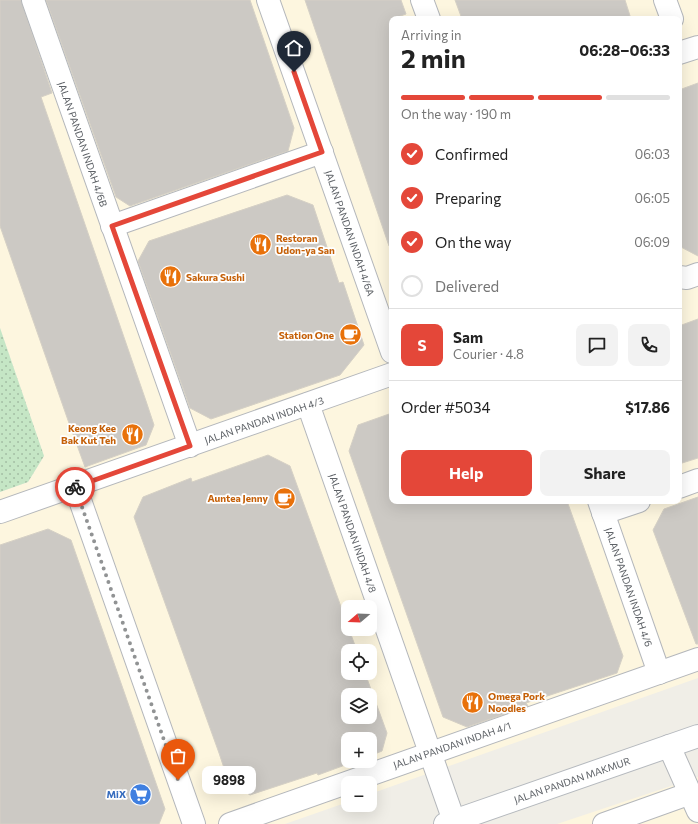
<!DOCTYPE html>
<html lang="en">
<head>
<meta charset="utf-8">
<style>
  :root { --surface:#fff; --page:#f2f2f2; --text:#222; --muted:#767676; --line:#e0e0e0; --accent:#e44739 }
  body { margin:0; font-family:Commissioner,sans-serif; background:var(--page); color:var(--text); height:100vh; display:flex; flex-direction:column; font-size:15px; white-space:nowrap }
  * { box-sizing:border-box; margin:0 }
  p { font-size:13px; color:var(--muted) }
  .icon { flex:none; width:22px; height:22px; fill:none; stroke:currentColor; stroke-width:2; stroke-linecap:round; stroke-linejoin:round }
  .map { position:relative; flex:1; overflow:hidden }
  .details { position:absolute; left:389px; top:16px; width:293px; height:488px; display:flex; flex-direction:column; background:var(--surface); border-radius:8px; box-shadow:0 4px 16px #0002 }
  .details>* { flex:none }
  .needle { width:26px; rotate:251deg }
  .controls { position:absolute; left:341px; top:600px; display:grid; gap:8px }
  .controls a { display:grid; place-items:center; width:36px; height:36px; border-radius:8px; background:var(--surface); box-shadow:0 4px 16px #0002; font-size:20px }
  .pin { position:absolute; display:grid; place-items:center; width:34px; height:34px; color:#fff; margin:-41px -17px; border-radius:50% 50% 50% 0; rotate:-45deg; box-shadow:0 0 4px #0007 }
  .pin .icon { rotate:45deg }
  .courier { position:absolute; display:grid; place-items:center; width:40px; height:40px; margin:-20px; border:3px solid #e44739; border-radius:50%; background:#fff; color:#222; box-shadow:0 1px 5px #0007 }
  .bubble { position:absolute; height:28px; border-radius:8px; background:var(--surface); box-shadow:0 4px 16px #0002; font-size:13px; font-weight:700; line-height:28px; text-align:center }
  .overview em { font-style:normal; font-weight:700 }
  .overview div { display:flex; flex-direction:column-reverse }
  .overview { display:flex; align-items:center; justify-content:space-between; height:68px; padding:0 12px }
  h1 { font-size:26px; font-weight:700; line-height:30px }
  .bar { display:grid; grid-template-columns:repeat(4,1fr); gap:6px 4px; align-content:center; height:48px; padding:0 12px }
  .bar i { height:5px; border-radius:3px; background:var(--line) }
  .bar .selected { background:var(--accent) }
  .bar p { grid-column:span 4 }
  .line { display:flex; align-items:center; gap:10px; padding:0 12px; border-top:1px solid var(--line) }
  .line div { flex:1 }
  .round { display:grid; place-items:center; flex:none; width:42px; height:42px; border-radius:8px; background:var(--page) }
  ol { padding:0 12px; list-style:none }
  li { display:flex; align-items:center; gap:12px; height:44px }
  li p { margin-inline-start:auto }
  li .icon { padding:4px; border-radius:50%; background:var(--accent); color:#fff; stroke-width:4 }
  li:last-child { color:var(--muted) }
  li i { width:22px; height:22px; border:2px solid var(--line); border-radius:50% }
  .action { display:flex; gap:8px; margin-top:auto; padding:8px 12px }
  .action a { flex:1; height:46px; border-radius:8px; background:var(--accent); color:#fff; font-size:16px; font-weight:700; line-height:46px; text-align:center }
  .action a+a { background:var(--page); color:var(--text) }
  .map>svg:first-child { display:block }
  .commercial { fill:#fdf6df; fill-rule:evenodd }
  .park { fill:url(#park-dots) }
  .building { fill:#ccc9c4; stroke:#d5d0c5; fill-rule:evenodd }
  .lines { fill:none; stroke-linecap:round; stroke-linejoin:round }
  .street-casing { stroke:#b4b7bb; stroke-width:24 }
  .secondary-casing { stroke:#b5b9be; stroke-width:24 }
  .street { stroke:#fff; stroke-width:22 }
  .secondary { stroke:#fff; stroke-width:22 }
  .done { stroke:#919394; stroke-width:4; stroke-dasharray:0 7.2 }
  .route { stroke:#e44739; stroke-width:5 }
  .labels { text-anchor:middle; stroke-width:3.5; stroke-linejoin:round; paint-order:stroke }
  .street-label { font-size:10px; fill:#5e6267; stroke:#fff }
  .food-label { font-size:10px; font-weight:bold; fill:#c56008; stroke:#fff; text-anchor:start }
  .shop-label { font-size:10px; font-weight:bold; fill:#366cbe; stroke:#fff; text-anchor:end }
</style>
</head>
<body>
<div class="map">
<svg width="698" height="824" viewBox="0 0 698 824">
  <defs>
    <pattern id="park-dots" width="8" height="8" patternUnits="userSpaceOnUse"><rect width="8" height="8" fill="#c5e6c5"/><path d="M2 2h.1M6 6h.1" fill="none" stroke="#a3bea4" stroke-width="1.8" stroke-linecap="round"/></pattern>
  </defs>
  <rect width="100%" height="100%" fill="#f0eee7"/>
  <!-- commercial -->
  <g class="commercial">
    <path d="M0 0H698V678L370 794V783H348V802L285 824H0V492L28 482 44 456 0 328ZM392 19H679V501H392ZM348 607H370V629H348ZM348 651H370V673H348ZM348 695H370V717H348ZM348 739H370V761H348Z"/>
    <polygon points="698,777 698,824 557,824"/>
  </g>
  <!-- park -->
  <polygon class="park" points="0,328 44,456 28,482 0,492"/>
  <!-- building -->
  <g class="building">
    <polygon points="0,0 21,0 52,93 41,97 146,401 154,425 146,445 85,467 70,426 0,226"/>
    <polygon points="46,0 250,0 294,128 288,151 130,206 116,197"/>
    <polygon points="305,0 401,0 406,14 392,19 392,245 389,246"/>
    <polygon points="455,0 625,0 631,19 462,19"/>
    <polygon points="698,83 698,256 679,246 679,90"/>
    <polygon points="287,195 313,205 339,283 343,282 364,345 340,375 211,419 190,408 138,261 149,241"/>
    <polygon points="698,319 698,458 679,464 679,326"/>
    <polygon points="392,413 392,501 567,501 623,656 617,673 526,703 528,706 467,727 443,717 349,451 358,425"/>
    <path d="M268 455 290 466 348 626V629H349L357 651H348V673H365L387 733 382 751 370 756V739H348V761H356L318 775 317 773 250 795 228 780 219 753 134 517 143 497 191 478 192 482ZM348 695H370V717H348Z"/>
    <polygon points="698,497 698,644 696,644 653,530 664,509"/>
    <polygon points="48,529 71,540 165,809 159,824 0,824 0,545"/>
  </g>
  <g class="lines">
    <defs>
      <g id="street">
        <polyline points="33,0 190,446"/>
        <polyline points="268,0 392,352"/>
        <polyline points="422,0 429,19"/>
        <polyline points="665,0 672,19"/>
        <polyline points="679,53 698,47"/>
        <polyline points="112,226 322,152"/>
        <polyline points="679,277 687,278 698,274"/>
        <polyline points="308,404 454,821"/>
        <polyline points="75,486 194,824"/>
        <polyline points="679,487 698,480"/>
        <polyline points="599,501 659,673"/>
        <polyline points="0,512 392,374"/>
        <polyline points="603,513 639,501"/>
        <polyline points="669,746 698,811"/>
        <polyline points="230,824 698,659"/>
        <polyline points="604,824 691,793"/>
      </g>
      <polyline id="secondary" points="445,824 698,736"/>
    </defs>
    <!-- street casing -->
    <use href="#street" class="street-casing"/>
    <!-- secondary casing -->
    <use href="#secondary" class="secondary-casing"/>
    <!-- street -->
    <use href="#street" class="street"/>
    <!-- secondary -->
    <use href="#secondary" class="secondary"/>
  </g>
  <g class="lines">
    <!-- done -->
    <polyline class="done" points="75,487 178,780"/>
    <!-- route -->
    <polyline class="route" points="75,487 190,446 112,226 322,152 294,72"/>
  </g>
  <!-- icons -->
  <defs>
    <symbol id="restaurant-disc" viewBox="-11 -11 22 22"><circle r="9.5" fill="#e8710a" stroke="#fff"/><path d="M-5-6h1v4h1v-4h1v4h1v-4h1v5L-1.5 .5V6h-2V.5L-5-1ZM5-6V6H3V1.5H1.5Q1.5-4 5-6Z" fill="#fff"/></symbol>
    <symbol id="cafe-disc" viewBox="-11 -11 22 22"><circle r="9.5" fill="#e8710a" stroke="#fff"/><path d="M-5.5-4.5H6V0H3Q3 3.5 0 3.5H-2.5Q-5.5 3.5-5.5 0ZM3-3.2v2h1.7v-2ZM-6 4.5H4V6H-6Z" fill="#fff"/></symbol>
    <symbol id="supermarket-disc" viewBox="-11 -11 22 22"><circle r="9.5" fill="#3f7fe0" stroke="#fff"/><path d="M-6-5.5h2.5l.6 2H6L4.5 2H-2.5L-4.4-4H-6ZM-1.5 3.2a1.3 1.3 0 1 0 .1 0ZM3 3.2a1.3 1.3 0 1 0 .1 0Z" fill="#fff"/></symbol>
  </defs>
  <g fill-rule="evenodd">
    <use href="#restaurant-disc" x="248" y="232" width="25" height="25"/>
    <use href="#restaurant-disc" x="158" y="264" width="25" height="25"/>
    <use href="#cafe-disc" x="338" y="322" width="25" height="25"/>
    <use href="#restaurant-disc" x="120" y="422" width="25" height="25"/>
    <use href="#cafe-disc" x="272" y="486" width="25" height="25"/>
    <use href="#restaurant-disc" x="460" y="690" width="25" height="25"/>
    <use href="#supermarket-disc" x="128" y="782" width="25" height="25"/>
  </g>
  <g class="labels">
    <!-- street labels -->
    <g class="street-label">
      <text transform="translate(83 144) rotate(71)" y="4">JALAN PANDAN INDAH 4/6B</text>
      <text transform="translate(350 233) rotate(71)" y="4">JALAN PANDAN INDAH 4/6A</text>
      <text transform="translate(264 420) rotate(-19)" y="4">JALAN PANDAN INDAH 4/3</text>
      <text transform="translate(353 533) rotate(71)" y="4">JALAN PANDAN INDAH 4/8</text>
      <text transform="translate(629 587) rotate(71)" y="4">JALAN PANDAN INDAH 4/6</text>
      <text transform="translate(452 745) rotate(-19)" y="4">JALAN PANDAN INDAH 4/1</text>
      <text transform="translate(572 780) rotate(-19)" y="4">JALAN PANDAN MAKMUR</text>
    </g>
    <!-- food labels -->
    <g class="food-label">
      <text x="276" y="242">Restoran<tspan x="276" dy="12">Udon-ya San</tspan></text>
      <text x="186" y="281">Sakura Sushi</text>
      <text x="334" y="339" text-anchor="end">Station One</text>
      <text x="116" y="432" text-anchor="end">Keong Kee<tspan x="116" dy="12">Bak Kut Teh</tspan></text>
      <text x="268" y="502" text-anchor="end">Auntea Jenny</text>
      <text x="488" y="700">Omega Pork<tspan x="488" dy="12">Noodles</tspan></text>
    </g>
    <!-- shop labels -->
    <g class="shop-label">
      <text x="126" y="798">MiX</text>
    </g>
  </g>
</svg>
<div class="controls">
<a><svg class="needle" viewBox="-14 -14 28 28"><path d="M0-13l5 13h-10z" fill="#e53935"/><path d="M0 13l5-13h-10z" fill="#767676"/></svg></a>
<a><svg class="icon" aria-label="locate" viewBox="0 0 24 24"><circle cx="12" cy="12" r="6"/><path d="M12 2v4M12 18v4M2 12h4M18 12h4"/></svg></a>
<a><svg class="icon" aria-label="layers" viewBox="0 0 24 24"><path d="M12 4l9 5-9 5-9-5zM3 14l9 5 9-5"/></svg></a>
<a>+</a>
<a>−</a>
</div>
<div class="pin" style="left:178px;top:780px;background:#ea580c"><svg class="icon" aria-label="bag" viewBox="0 0 24 24"><path d="M5 8h14l-1 12H6zM9 8a3 3 0 0 1 6 0"/></svg></div>
<div class="pin" style="left:294px;top:72px;background:#1f2937"><svg class="icon" aria-label="home" viewBox="0 0 24 24"><path d="M3 11l9-7 9 7M6 9v11h12V9"/></svg></div>
<div class="courier" style="left:75px;top:487px"><svg class="icon" aria-label="bike" viewBox="0 0 24 24"><circle cx="6" cy="16" r="4"/><circle cx="18" cy="16" r="4"/><path d="M6 16l4-8h5l3 8M10 8l3 8H6M13 5h3"/></svg></div>
<div class="bubble" style="left:202px;top:766px;width:54px">9898</div>
<section class="details">
<div class="overview"><div><h1>2 min</h1><p>Arriving in</p></div><em>06:28–06:33</em></div>
<div class="bar"><i class="selected"></i><i class="selected"></i><i class="selected"></i><i></i><p>On the way · 190 m</p></div>
<ol>
<li><svg class="icon" aria-label="check" viewBox="0 0 24 24"><path d="M5 12l5 5 9-10"/></svg>Confirmed<p>06:03</p></li>
<li><svg class="icon" aria-label="check" viewBox="0 0 24 24"><path d="M5 12l5 5 9-10"/></svg>Preparing<p>06:05</p></li>
<li><svg class="icon" aria-label="check" viewBox="0 0 24 24"><path d="M5 12l5 5 9-10"/></svg>On the way<p>06:09</p></li>
<li><i></i>Delivered</li>
</ol>
<div class="line" style="height:72px"><b class="round" style="background:var(--accent);color:#fff">S</b><div><b>Sam</b><p>Courier · 4.8</p></div><a class="round"><svg class="icon" aria-label="chat" viewBox="0 0 24 24"><path d="M4 5h16v11H9l-5 4z"/></svg></a><a class="round"><svg class="icon" aria-label="phone" viewBox="0 0 24 24"><path d="M5 4h4l2 5-3 2q2 4 5 5l2-3 5 2v4C11 20 4 13 5 4z"/></svg></a></div>
<div class="line" style="height:52px"><div>Order #5034</div><b>$17.86</b></div>
<div class="action"><a>Help</a><a>Share</a></div>
</section>
</div>
</body>
</html>
